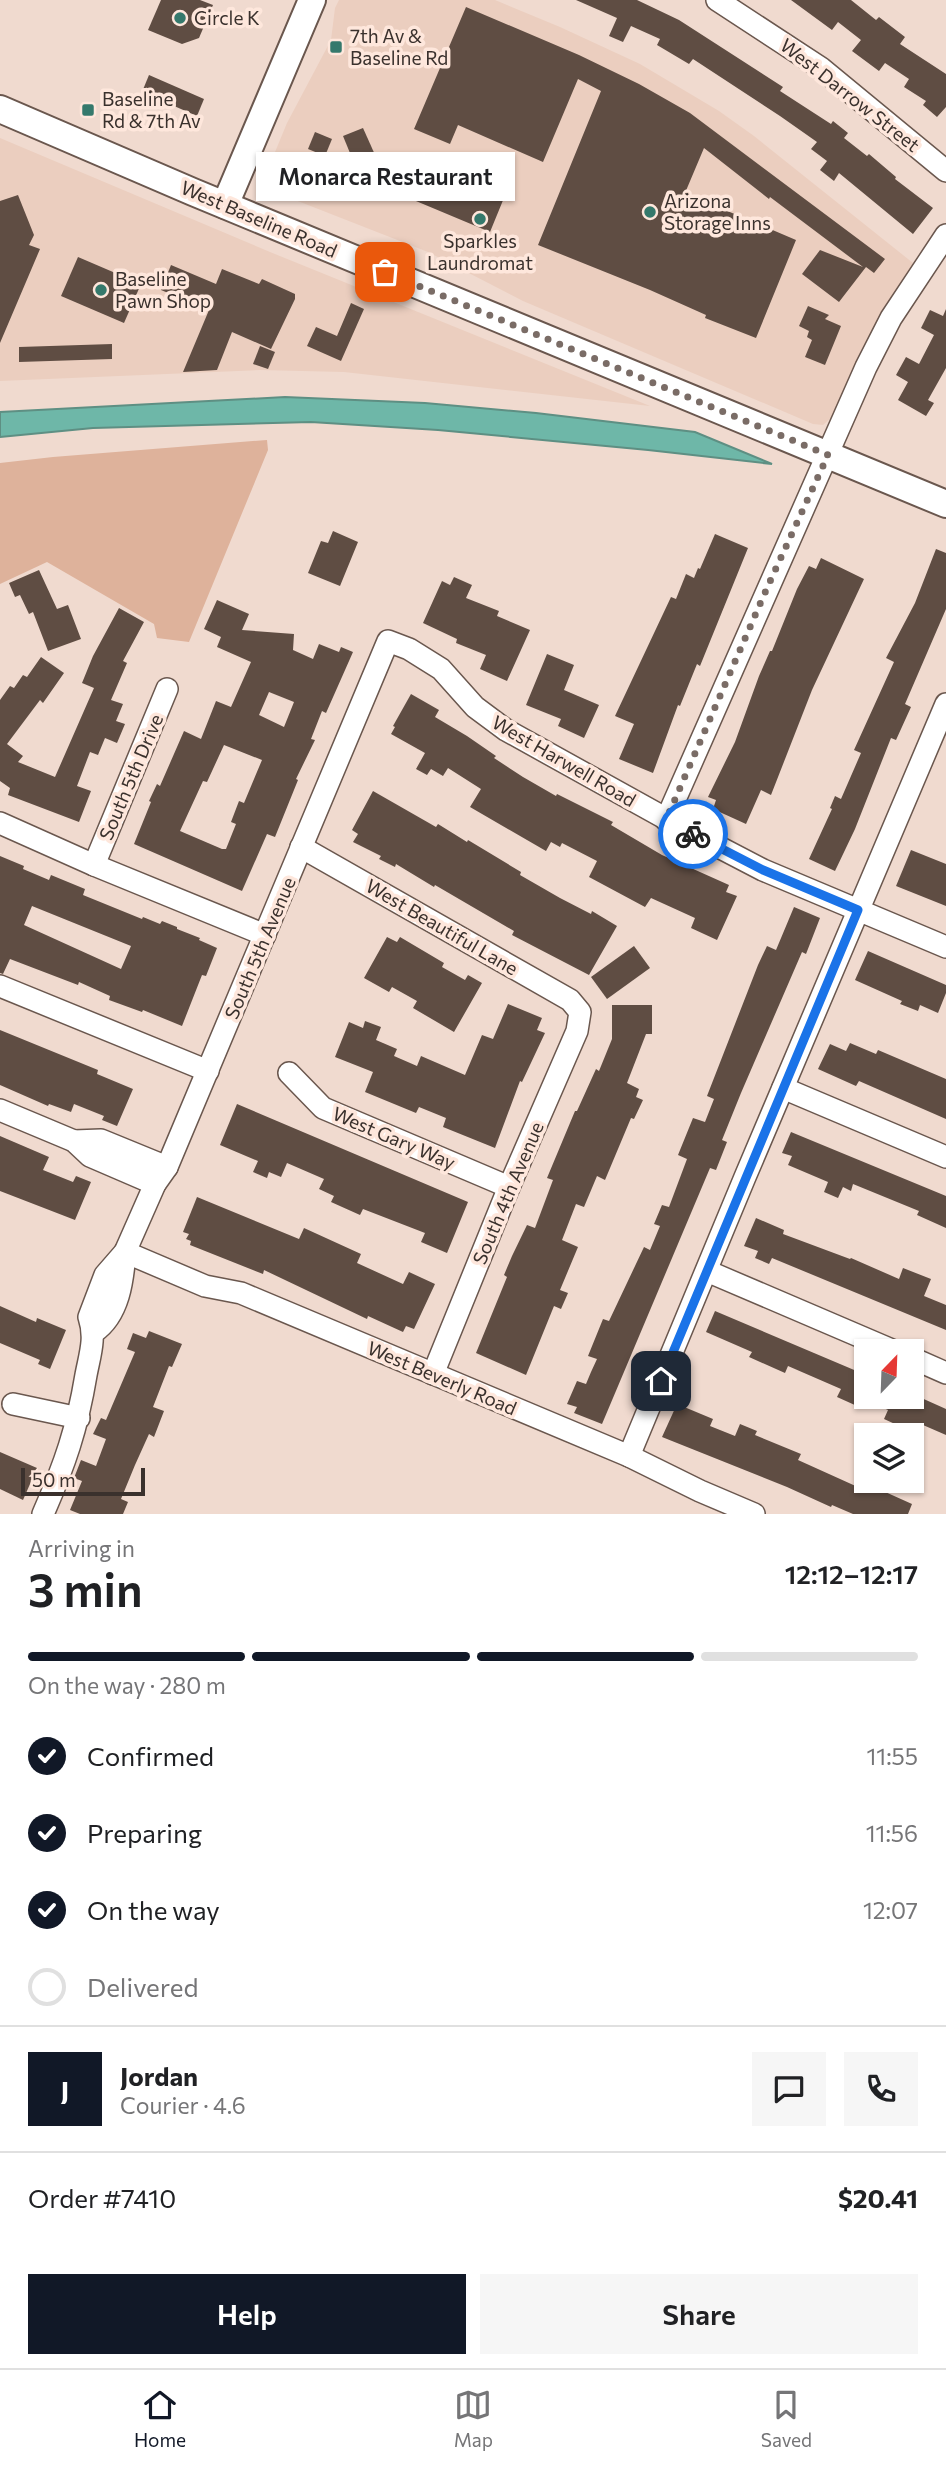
<!DOCTYPE html>
<html lang="en">
<head>
<meta charset="utf-8">
<style>
  :root { --surface:#fff; --page:#f6f6f6; --text:#202124; --muted:#757577; --line:#e0e0e0; --accent:#111827 }
  body { margin:0; font-family:Commissioner,sans-serif; background:var(--page); color:var(--text); height:100vh; display:flex; flex-direction:column; font-size:26px; white-space:nowrap }
  * { box-sizing:border-box; margin:0 }
  p { font-size:23px; color:var(--muted) }
  .icon { flex:none; width:38px; height:38px; fill:none; stroke:currentColor; stroke-width:2; stroke-linecap:round; stroke-linejoin:round }
  .map { position:relative; height:1514px; overflow:hidden }
  .side { display:flex; flex-direction:column; background:var(--surface); flex:1 }
  .side>* { flex:none }
  .needle { width:46px; rotate:23deg }
  .buttons { position:absolute; left:854px; top:1339px; display:grid; gap:14px }
  .buttons a { display:grid; place-items:center; width:70px; height:70px; border-radius:0px; background:var(--surface); box-shadow:0 2px 5px #0004; font-size:35px }
  .scale { position:absolute; left:21px; bottom:18px; width:124px; box-sizing:border-box; padding-left:7px; border:4px solid #3a312d; border-top:0; font-size:19px; line-height:24px; white-space:nowrap; color:#3a312d; -webkit-text-stroke:5px #fee7dc; paint-order:stroke }
  .pin { position:absolute; display:grid; place-items:center; width:60px; height:60px; color:#fff; margin:-30px; border-radius:14px; box-shadow:0 4px 10px #0006 }
  .courier { position:absolute; display:grid; place-items:center; width:70px; height:70px; margin:-35px; border:5px solid #1a73e8; border-radius:50%; background:#fff; color:#222; box-shadow:0 2px 9px #0007 }
  .bubble { position:absolute; height:49px; border-radius:0px; background:var(--surface); box-shadow:0 2px 5px #0004; font-size:23px; font-weight:600; line-height:49px; text-align:center }
  .overview em { font-style:normal; font-weight:600 }
  .overview div { display:flex; flex-direction:column-reverse }
  .overview { display:flex; align-items:center; justify-content:space-between; height:119px; padding:0 28px }
  h1 { font-size:46px; font-weight:600; line-height:52px }
  .bar { display:grid; grid-template-columns:repeat(4,1fr); gap:10px 7px; align-content:center; height:84px; padding:0 28px }
  .bar i { height:9px; border-radius:5px; background:var(--line) }
  .bar .selected { background:var(--accent) }
  .bar p { grid-column:span 4 }
  .line { display:flex; align-items:center; gap:18px; padding:0 28px; border-top:2px solid var(--line) }
  .line div { flex:1 }
  .round { display:grid; place-items:center; flex:none; width:74px; height:74px; border-radius:0px; background:var(--page) }
  ol { padding:0 28px; list-style:none }
  li { display:flex; align-items:center; gap:21px; height:77px }
  li p { margin-inline-start:auto }
  li .icon { padding:7px; border-radius:50%; background:var(--accent); color:#fff; stroke-width:4 }
  li:last-child { color:var(--muted) }
  li i { width:38px; height:38px; border:4px solid var(--line); border-radius:50% }
  .action { display:flex; gap:14px; margin-top:auto; padding:14px 28px }
  .action a { flex:1; height:80px; border-radius:0px; background:var(--accent); color:#fff; font-size:28px; font-weight:600; line-height:80px; text-align:center }
  .action a+a { background:var(--page); color:var(--text) }
  .menu { display:flex; justify-content:space-around; align-items:center; height:98px; border-top:2px solid var(--line); background:var(--surface); font-size:19px; color:var(--muted) }
  .menu a { display:grid; justify-items:center; gap:4px }
  .menu .selected { color:var(--accent) }
  .map>svg:first-child { display:block }
  .built { fill:#ebcebf }
  .green { fill:#deb29b }
  .water { fill:#6eb7a8; stroke:#5e8f83; stroke-width:2 }
  .building { fill:#5f4d43; fill-rule:evenodd }
  .lines { fill:none; stroke-linecap:round; stroke-linejoin:round }
  .minor-casing { stroke:#6a574e; stroke-width:24 }
  .major-casing { stroke:#6a574e; stroke-width:30 }
  .minor { stroke:#fff; stroke-width:21 }
  .major { stroke:#fff; stroke-width:26 }
  .done { stroke:#7a6c66; stroke-width:7; stroke-dasharray:0 12.6 }
  .route { stroke:#1a73e8; stroke-width:9 }
  .poi-dot { fill:#35796c; stroke:#fee7dc; stroke-width:2.5 }
  .labels { text-anchor:middle; stroke-width:7; stroke-linejoin:round; paint-order:stroke }
  .poi-label { font-size:19px; fill:#3a312d; stroke:#fee7dc; text-anchor:start }
  .street-label { font-size:19px; fill:#3a312d; stroke:#fee7dc }
</style>
</head>
<body>
<div class="map">
<svg width="946" height="1514" viewBox="0 0 946 1514">
  <rect width="100%" height="100%" fill="#f0dacf"/>
  <!-- built -->
  <g class="built">
    <polygon points="339,0 495,0 560,27 640,64 719,111 754,136 913,263 862,348 832,417 823,425 813,424 523,301 428,252 285,196 274,188 268,169 287,123 331,40 335,8"/>
    <polygon points="0,138 270,252 650,406 344,372 260,370 0,381"/>
  </g>
  <!-- green -->
  <polygon class="green" points="267,440 268,450 189,642 157,638 154,624 47,562 0,584 0,463 53,457"/>
  <!-- water -->
  <polygon class="water" points="285,397 425,403 536,413 695,432 772,464 648,450 438,430 311,422 93,428 0,437 0,412"/>
  <!-- building -->
  <g class="building">
    <polygon points="161,0 200,0 213,5 199,38 182,44 148,30"/>
    <polygon points="576,0 637,0 679,20 783,87 780,91 831,124 833,121 848,133 844,138 867,156 869,154 896,177 895,179 933,208 913,234 839,173 834,181 820,170 827,161 811,149 817,142 780,116 693,59 689,64 657,45 660,39 631,26 623,42 609,36 617,18"/>
    <polygon points="791,0 851,0 876,20 879,17 905,37 900,44 946,74 946,107 937,117 923,105 926,101 904,87 909,79 885,63 879,71 852,51 861,40 838,22 832,30"/>
    <polygon points="466,7 579,55 639,84 690,113 885,259 874,273 866,267 839,302 802,274 820,250 863,267 770,197 769,199 704,148 685,193 796,240 756,338 705,318 706,315 650,290 538,245 601,91 578,79 543,162 458,125 450,144 414,129"/>
    <polygon points="149,75 204,99 197,116 142,92"/>
    <polygon points="363,128 380,166 359,175 343,136"/>
    <polygon points="315,132 332,139 325,156 308,149"/>
    <polygon points="420,158 492,188 500,170 513,176 490,232 404,196"/>
    <polygon points="331,172 348,178 341,195 324,189"/>
    <polygon points="18,195 34,235 29,245 40,249 0,343 0,201"/>
    <polygon points="78,257 141,284 124,323 61,296"/>
    <polygon points="171,265 216,284 222,269 259,284 262,279 295,294 295,299 271,349 232,332 217,370 183,372 209,310 161,290"/>
    <polygon points="351,303 364,309 341,361 307,346 316,327 337,336"/>
    <polygon points="808,306 829,315 825,319 841,326 825,365 805,357 812,340 807,337 809,331 799,326"/>
    <polygon points="946,309 946,368 928,400 934,403 926,416 898,400 908,382 896,375 906,357 919,364 934,335 921,328 930,310 943,316"/>
    <polygon points="112,344 112,359 19,362 19,347"/>
    <polygon points="260,346 275,352 268,369 253,364"/>
    <polygon points="333,531 358,542 340,586 308,573 321,541 328,543"/>
    <polygon points="715,534 748,548 700,666 697,664 680,706 678,705 653,773 619,759 634,724 615,716 671,597 676,599 686,574 694,578 698,568 700,569"/>
    <polygon points="936,549 946,553 946,609 905,704 911,707 896,740 891,738 855,829 835,871 809,859 832,809 830,808 835,796 841,799 861,753 854,750 894,662 886,658 915,603"/>
    <polygon points="821,558 864,579 812,690 771,795 761,790 746,824 713,809 716,800 708,797 735,742 759,676 770,651 772,651 797,589 809,566 816,569"/>
    <polygon points="39,570 57,609 68,605 81,639 48,651 33,612 29,614 20,595 15,597 9,583"/>
    <polygon points="454,577 472,585 466,598 499,611 497,616 530,630 507,681 480,669 486,655 456,643 457,639 423,623 442,581 450,585"/>
    <path d="M217 600 249 614 242 630 294 634 293 650 313 659 319 644 339 652 341 647 353 652 326 713 322 711 311 739 315 740 296 779 298 780 275 837 267 834 242 891 134 844 151 802 149 801 157 784 160 786 184 731 201 739 216 701 231 707 251 662 217 647 221 637 204 629ZM269 692 294 702 284 727 259 715ZM224 745 262 760 244 803 239 801 231 822 236 824 226 849H222L180 831 203 781 207 782Z"/>
    <polygon points="119,608 144,622 123,661 127,663 111,700 123,704 116,721 125,724 117,743 105,738 98,755 90,752 77,786 91,791 79,822 8,795 10,788 0,781 0,700 10,686 14,688 23,675 27,677 41,657 64,673 43,703 40,700 7,744 23,756 18,762 55,777 94,688 82,683 93,656"/>
    <polygon points="547,654 574,665 564,690 599,705 584,738 558,726 561,719 526,705"/>
    <polygon points="411,694 439,710 435,717 467,736 496,756 494,758 523,777 556,796 557,794 613,822 611,825 662,855 729,885 726,892 737,896 717,940 691,928 695,918 651,898 645,907 589,877 597,861 562,843 560,847 551,842 546,851 470,807 481,789 448,768 443,776 431,769 427,775 416,769 425,753 391,734 395,727 393,726"/>
    <polygon points="373,791 436,827 438,824 467,842 468,840 521,872 520,875 560,898 591,914 592,911 617,926 589,975 512,935 514,931 435,885 434,887 396,864 395,867 379,859 381,856 353,842 358,834 352,830"/>
    <polygon points="911,850 946,864 946,906 896,886"/>
    <path d="M0 856 24 866 23 869 49 880 51 875 85 889 83 895 142 919 143 917 160 924 162 921 177 927V929L200 938 199 940 217 948 206 976 202 975 182 1026 143 1010 142 1012 109 1000 110 996 79 982 78 985 10 959 3 974 0 973ZM32 906 131 946 121 969 24 925Z"/>
    <polygon points="794,907 820,918 806,954 802,952 741,1093 722,1140 727,1142 716,1170 710,1168 602,1424 574,1413 577,1407 567,1404 577,1381 586,1384 591,1372 597,1359 588,1356 603,1319 609,1321 644,1247 650,1250 660,1226 654,1224 662,1205 669,1207 687,1159 678,1155 693,1118 705,1122 714,1099 707,1096 758,965 767,946 776,950"/>
    <polygon points="387,937 397,942 400,937 444,963 442,967 465,980 468,975 482,983 454,1032 413,1008 417,1001 392,987 389,992 364,978"/>
    <polygon points="634,946 650,968 607,999 591,977"/>
    <polygon points="868,951 946,985 946,993 938,1013 920,1005 918,1011 900,1004 902,1001 855,980"/>
    <polygon points="508,1004 542,1018 537,1030 545,1033 522,1082 520,1081 495,1148 443,1127 446,1118 419,1107 416,1113 365,1092 373,1072 335,1057 349,1022 363,1028 365,1021 381,1027 376,1040 397,1049 394,1056 417,1066 421,1056 465,1075 482,1035 493,1039"/>
    <polygon points="612,1005 652,1005 652,1034 646,1034 627,1083 639,1089 636,1097 643,1100 634,1119 631,1118 605,1180 597,1176 584,1207 576,1204 562,1240 578,1247 560,1290 568,1293 561,1309 554,1306 526,1375 476,1353 507,1277 504,1275 512,1256 527,1225 535,1228 553,1180 547,1178 575,1111 577,1111 596,1069 599,1071 612,1039"/>
    <polygon points="0,1030 98,1070 97,1074 133,1089 117,1126 102,1120 104,1116 74,1104 71,1112 49,1104 48,1106 0,1085"/>
    <polygon points="850,1043 876,1054 878,1050 946,1079 946,1119 859,1081 856,1086 818,1069 830,1044 846,1051"/>
    <polygon points="237,1104 468,1202 447,1253 421,1242 425,1233 363,1209 360,1215 331,1202 334,1196 319,1189 324,1179 287,1163 281,1177 269,1172 267,1178 253,1172 258,1161 220,1145"/>
    <polygon points="791,1132 946,1196 946,1228 917,1215 919,1211 853,1184 851,1191 843,1187 838,1198 824,1192 828,1182 788,1165 792,1156 782,1153"/>
    <polygon points="0,1136 49,1157 43,1170 73,1182 76,1176 91,1182 75,1220 0,1191"/>
    <polygon points="197,1197 299,1239 304,1228 361,1254 357,1263 403,1284 409,1272 435,1284 414,1329 406,1326 403,1332 368,1316 367,1319 264,1270 263,1274 190,1245 191,1241 186,1239 189,1234 183,1232"/>
    <polygon points="756,1218 784,1230 783,1234 850,1259 851,1258 899,1279 903,1268 931,1279 924,1296 946,1305 946,1330 772,1258 769,1264 755,1258 758,1251 744,1246"/>
    <polygon points="0,1306 36,1322 37,1318 66,1330 50,1369 38,1364 40,1360 0,1343"/>
    <polygon points="715,1311 866,1375 866,1396 917,1396 946,1409 946,1435 923,1425 919,1435 884,1419 888,1410 861,1398 857,1406 837,1397 841,1389 788,1366 785,1373 749,1357 752,1352 706,1332"/>
    <polygon points="149,1331 182,1344 172,1367 169,1366 153,1407 164,1411 154,1437 149,1434 135,1465 121,1499 128,1502 123,1514 80,1514 70,1510 82,1481 74,1478 81,1460 96,1466 106,1439 93,1434 101,1418 106,1420 135,1352 127,1349 133,1333 146,1338"/>
    <polygon points="677,1404 713,1419 710,1426 735,1436 740,1424 757,1431 755,1435 801,1454 798,1460 860,1488 863,1482 912,1504 908,1514 853,1514 832,1505 831,1507 787,1487 662,1437"/>
    <polygon points="0,1452 37,1468 23,1500 0,1489"/>
  </g>
  <g class="lines">
    <defs>
      <g id="minor">
        <polyline points="717,0 821,68 946,171"/>
        <polyline points="666,820 866,367 891,318 946,235"/>
        <polyline points="0,823 94,865 265,935"/>
        <polyline points="301,847 570,1000 580,1012 577,1031 509,1187 433,1374"/>
        <polyline points="94,865 167,689"/>
        <polyline points="0,986 208,1071"/>
        <polyline points="289,1073 323,1108 509,1187"/>
        <polyline points="783,1088 946,1157"/>
        <polyline points="0,1110 74,1141 90,1156 155,1184"/>
        <polyline points="74,1141 101,1140 167,1167"/>
        <polyline points="125,1252 205,1286 241,1293 629,1456 700,1491 754,1514"/>
        <polyline points="707,1271 894,1351"/>
        <path d="M94 1332C119 1315 123 1280 125 1252"/>
        <polyline points="912,1358 946,1373"/>
        <polyline points="13,1404 79,1418"/>
        <polyline points="629,1456 745,1177 946,704"/>
        <path d="M43 1514C65 1464 77 1429 86 1375 90 1354 96 1338 89 1317L105 1275 125 1252 155 1184 167 1167 388 641 409 649 441 669 475 707 506 730 690 832 763 870 946 947"/>
      </g>
      <g id="major">
        <polyline points="0,109 193,192 946,504"/>
        <polyline points="225,205 312,0"/>
      </g>
    </defs>
    <!-- minor casing -->
    <use href="#minor" class="minor-casing"/>
    <!-- major casing -->
    <use href="#major" class="major-casing"/>
    <!-- minor -->
    <use href="#minor" class="minor"/>
    <!-- major -->
    <use href="#major" class="major"/>
  </g>
  <g class="lines">
    <!-- done -->
    <polyline class="done" points="385,272 828,455 767,588 666,820 693,834"/>
    <!-- route -->
    <polyline class="route" points="661,1381 858,910 763,870 693,834"/>
  </g>
  <!-- markers -->
  <g class="poi-dot">
    <circle cx="180" cy="18" r="7"/>
    <rect x="329" y="40" width="14" height="14" rx="3.5"/>
    <rect x="81" y="103" width="14" height="14" rx="3.5"/>
    <circle cx="650" cy="212" r="7"/>
    <circle cx="480" cy="219" r="7"/>
    <circle cx="101" cy="290" r="7"/>
  </g>
  <g class="labels">
    <!-- poi labels -->
    <g class="poi-label">
      <text x="194" y="25">Circle K</text>
      <text x="350" y="43">7th Av &amp;<tspan x="350" dy="22">Baseline Rd</tspan></text>
      <text x="102" y="106">Baseline<tspan x="102" dy="22">Rd &amp; 7th Av</tspan></text>
      <text x="664" y="208">Arizona<tspan x="664" dy="22">Storage Inns</tspan></text>
      <text x="480" y="248" text-anchor="middle">Sparkles<tspan x="480" dy="22">Laundromat</tspan></text>
      <text x="115" y="286">Baseline<tspan x="115" dy="22">Pawn Shop</tspan></text>
    </g>
    <!-- street labels -->
    <g class="street-label">
      <text transform="translate(850 95) rotate(38)" y="7">West Darrow Street</text>
      <text transform="translate(259 219) rotate(23)" y="7">West Baseline Road</text>
      <text transform="translate(564 761) rotate(30)" y="7">West Harwell Road</text>
      <text transform="translate(131 777) rotate(-67)" y="7">South 5th Drive</text>
      <text transform="translate(442 927) rotate(30)" y="7">West Beautiful Lane</text>
      <text transform="translate(260 948) rotate(-67)" y="7">South 5th Avenue</text>
      <text transform="translate(394 1138) rotate(23)" y="7">West Gary Way</text>
      <text transform="translate(508 1193) rotate(-67)" y="7">South 4th Avenue</text>
      <text transform="translate(442 1378) rotate(23)" y="7">West Beverly Road</text>
    </g>
  </g>
</svg>
<div class="buttons">
<a><svg class="needle" viewBox="-14 -14 28 28"><path d="M0-13l5 13h-10z" fill="#e53935"/><path d="M0 13l5-13h-10z" fill="#757577"/></svg></a>
<a><svg class="icon" aria-label="layers" viewBox="0 0 24 24"><path d="M12 4l9 5-9 5-9-5zM3 14l9 5 9-5"/></svg></a>
</div>
<div class="scale">50 m</div>
<div class="pin" style="left:385px;top:272px;background:#ea580c"><svg class="icon" aria-label="bag" viewBox="0 0 24 24"><path d="M5 8h14l-1 12H6zM9 8a3 3 0 0 1 6 0"/></svg></div>
<div class="pin" style="left:661px;top:1381px;background:#1f2937"><svg class="icon" aria-label="home" viewBox="0 0 24 24"><path d="M3 11l9-7 9 7M6 9v11h12V9"/></svg></div>
<div class="courier" style="left:693px;top:834px"><svg class="icon" aria-label="bike" viewBox="0 0 24 24"><circle cx="6" cy="16" r="4"/><circle cx="18" cy="16" r="4"/><path d="M6 16l4-8h5l3 8M10 8l3 8H6M13 5h3"/></svg></div>
<div class="bubble" style="left:256px;top:152px;width:259px">Monarca Restaurant</div>
</div>
<section class="side">
<div class="overview"><div><h1>3 min</h1><p>Arriving in</p></div><em>12:12–12:17</em></div>
<div class="bar"><i class="selected"></i><i class="selected"></i><i class="selected"></i><i></i><p>On the way · 280 m</p></div>
<ol>
<li><svg class="icon" aria-label="check" viewBox="0 0 24 24"><path d="M5 12l5 5 9-10"/></svg>Confirmed<p>11:55</p></li>
<li><svg class="icon" aria-label="check" viewBox="0 0 24 24"><path d="M5 12l5 5 9-10"/></svg>Preparing<p>11:56</p></li>
<li><svg class="icon" aria-label="check" viewBox="0 0 24 24"><path d="M5 12l5 5 9-10"/></svg>On the way<p>12:07</p></li>
<li><i></i>Delivered</li>
</ol>
<div class="line" style="height:126px"><b class="round" style="background:var(--accent);color:#fff">J</b><div><b>Jordan</b><p>Courier · 4.6</p></div><a class="round"><svg class="icon" aria-label="chat" viewBox="0 0 24 24"><path d="M4 5h16v11H9l-5 4z"/></svg></a><a class="round"><svg class="icon" aria-label="phone" viewBox="0 0 24 24"><path d="M5 4h4l2 5-3 2q2 4 5 5l2-3 5 2v4C11 20 4 13 5 4z"/></svg></a></div>
<div class="line" style="height:91px"><div>Order #7410</div><b>$20.41</b></div>
<div class="action"><a>Help</a><a>Share</a></div>
</section>
<nav class="menu">
<a class="selected"><svg class="icon" aria-label="home" viewBox="0 0 24 24"><path d="M3 11l9-7 9 7M6 9v11h12V9"/></svg>Home</a>
<a><svg class="icon" aria-label="map" viewBox="0 0 24 24"><path d="M3 6l6-2 6 2 6-2v14l-6 2-6-2-6 2zM9 4v14M15 6v14"/></svg>Map</a>
<a><svg class="icon" aria-label="saved" viewBox="0 0 24 24"><path d="M7 4h10v16l-5-4-5 4z"/></svg>Saved</a>
</nav>
</body>
</html>
